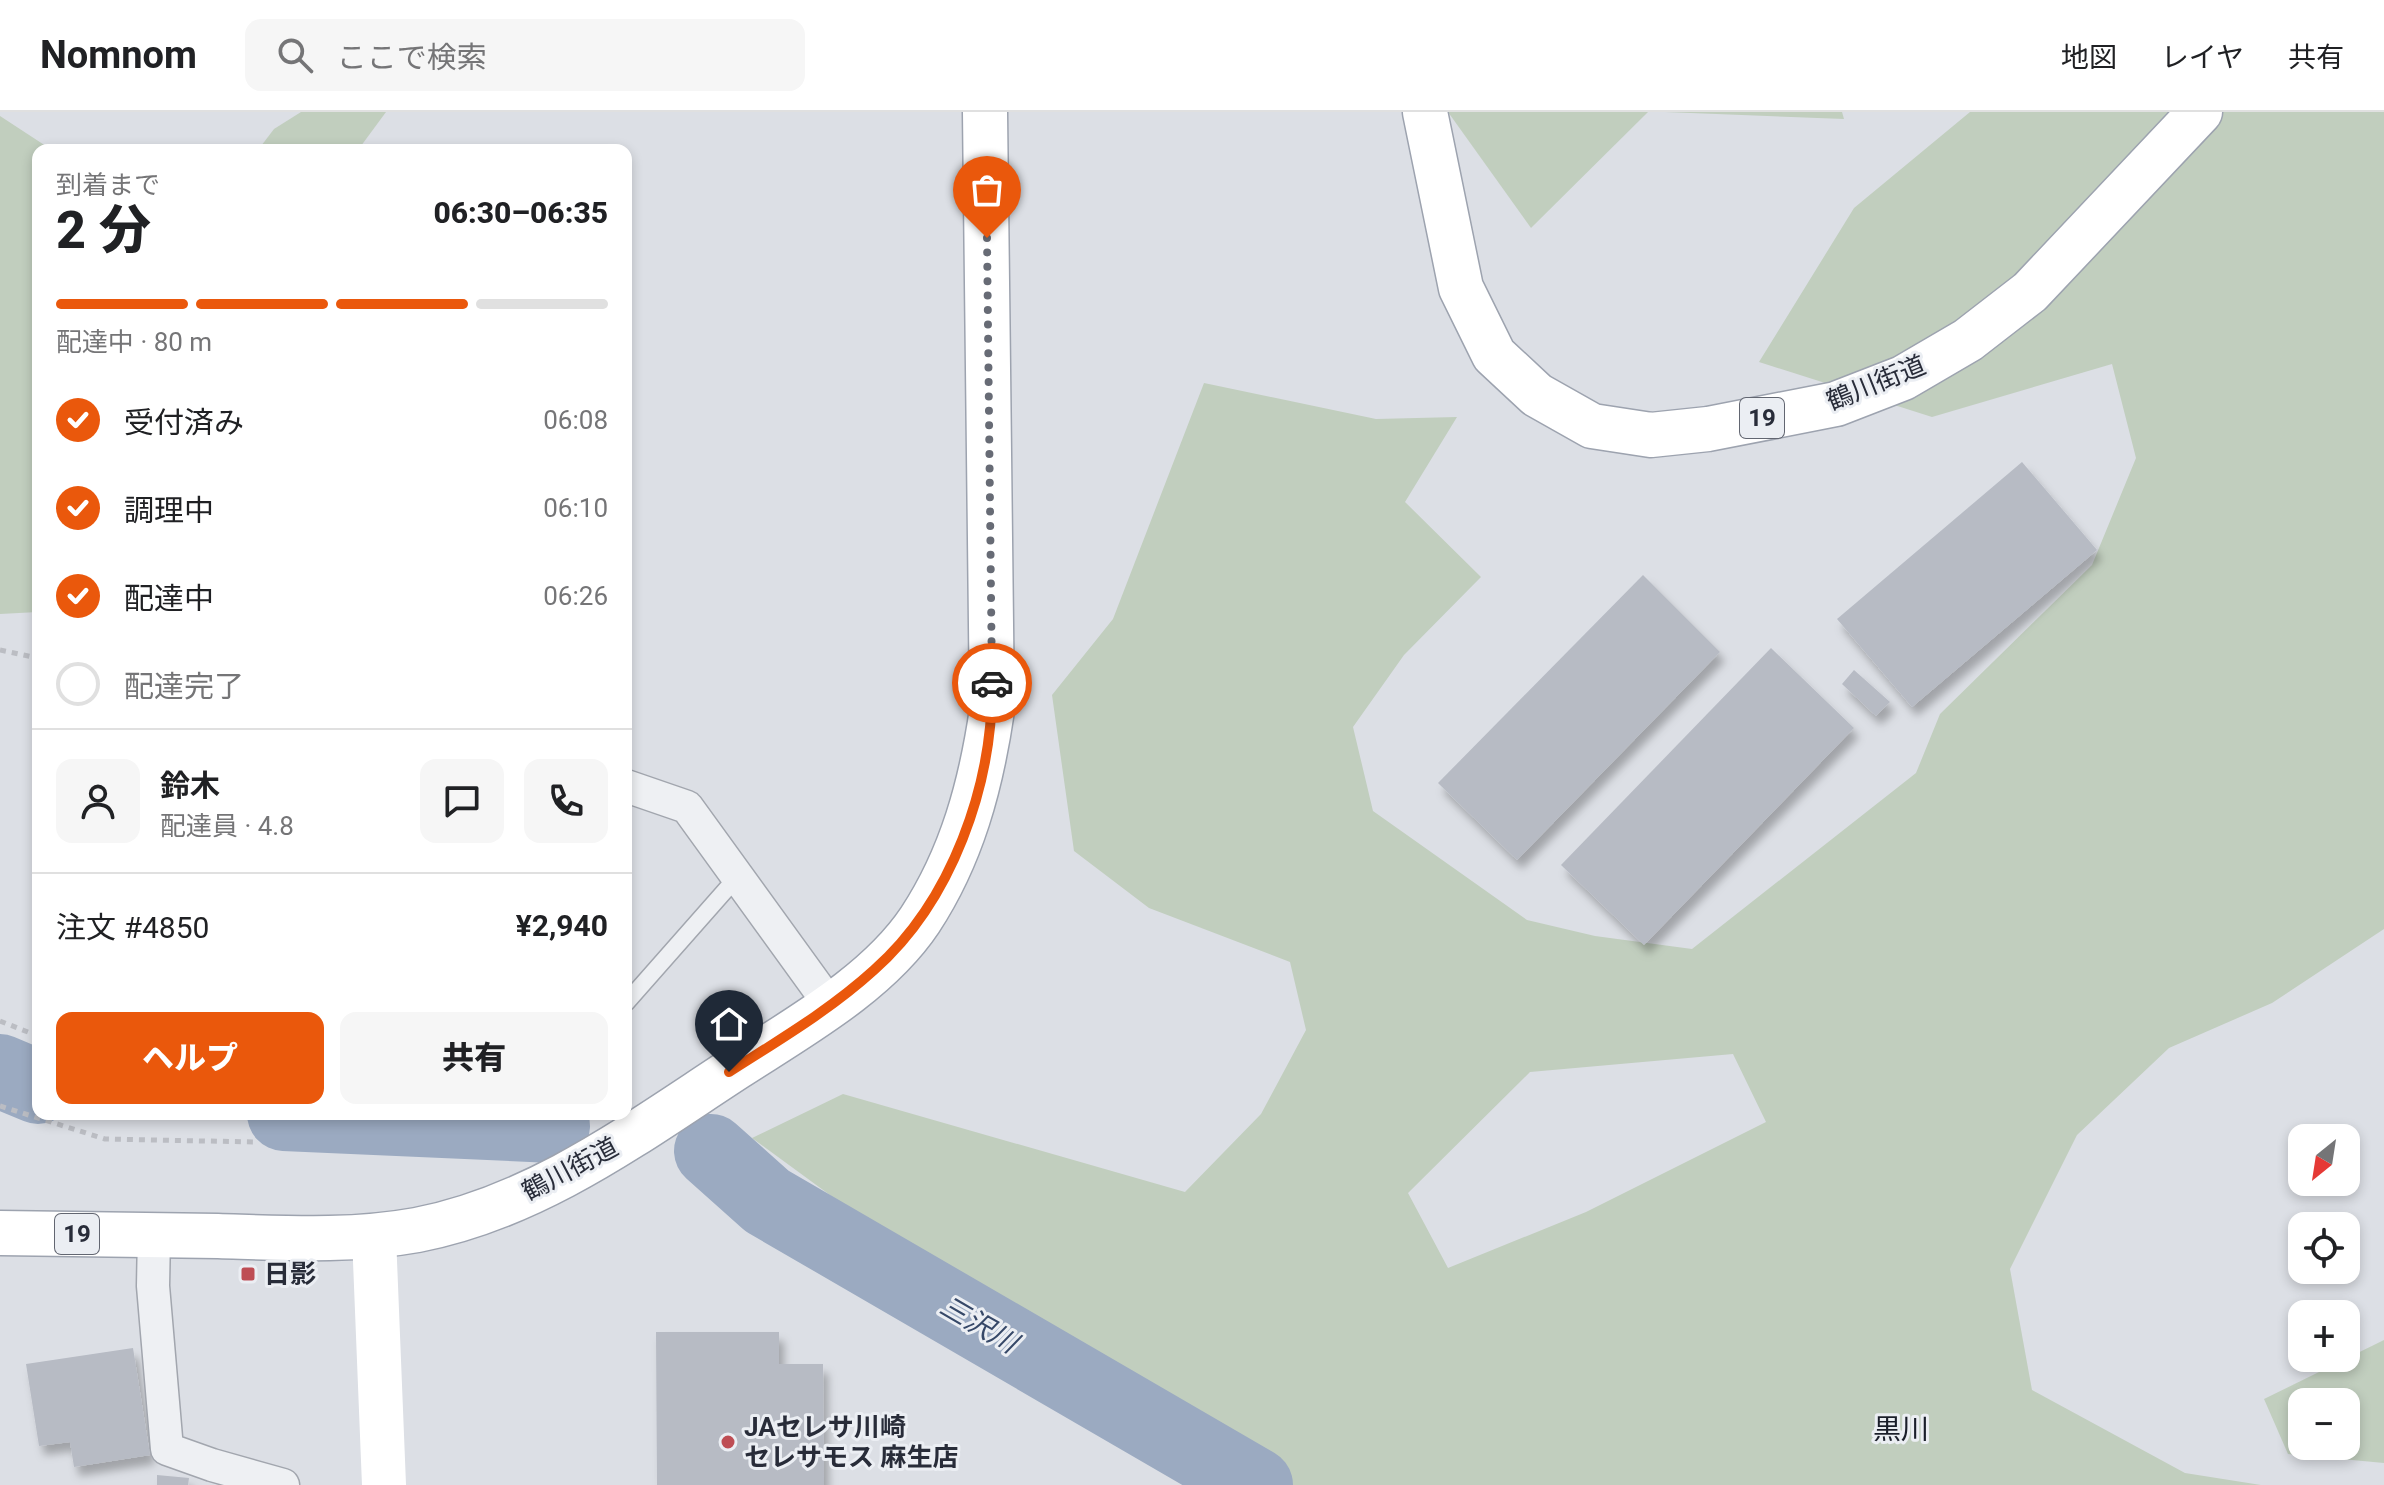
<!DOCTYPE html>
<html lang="ja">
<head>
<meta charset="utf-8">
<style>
  :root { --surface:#fff; --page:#f6f6f6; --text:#202124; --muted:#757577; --line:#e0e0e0; --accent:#ea580c }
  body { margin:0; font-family:Roboto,"Noto Sans JP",sans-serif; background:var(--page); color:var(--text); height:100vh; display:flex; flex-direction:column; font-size:30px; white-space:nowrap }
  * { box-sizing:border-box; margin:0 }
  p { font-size:26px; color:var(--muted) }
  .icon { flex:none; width:44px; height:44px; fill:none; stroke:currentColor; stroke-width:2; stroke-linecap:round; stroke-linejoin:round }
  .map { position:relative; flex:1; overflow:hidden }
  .sheet { position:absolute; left:32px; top:32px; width:600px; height:976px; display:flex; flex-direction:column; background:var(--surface); border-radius:16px; box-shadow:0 4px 12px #0003 }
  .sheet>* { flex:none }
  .needle { width:52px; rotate:210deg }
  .tools { position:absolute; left:2288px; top:1012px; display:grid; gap:16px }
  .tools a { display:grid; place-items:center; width:72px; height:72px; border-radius:16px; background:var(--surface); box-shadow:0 4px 12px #0003; font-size:40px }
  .pin { position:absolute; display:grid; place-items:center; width:68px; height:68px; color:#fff; margin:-82px -34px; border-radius:50% 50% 50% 0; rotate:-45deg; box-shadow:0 0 8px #0007 }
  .pin .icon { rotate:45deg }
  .courier { position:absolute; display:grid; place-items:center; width:80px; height:80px; margin:-40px; border:6px solid #ea580c; border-radius:50%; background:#fff; color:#222; box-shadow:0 2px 10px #0007 }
  .head em { font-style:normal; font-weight:800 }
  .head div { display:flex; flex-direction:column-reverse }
  .head { display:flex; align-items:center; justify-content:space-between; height:136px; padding:0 24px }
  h1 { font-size:52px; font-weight:800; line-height:60px }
  .bar { display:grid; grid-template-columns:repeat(4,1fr); gap:12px 8px; align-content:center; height:96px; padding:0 24px }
  .bar i { height:10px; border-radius:6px; background:var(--line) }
  .bar .on { background:var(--accent) }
  .bar p { grid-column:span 4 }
  .line { display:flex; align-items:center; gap:20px; padding:0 24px; border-top:2px solid var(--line) }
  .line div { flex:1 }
  .round { display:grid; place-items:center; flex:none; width:84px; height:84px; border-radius:16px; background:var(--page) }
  ol { padding:0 24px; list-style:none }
  li { display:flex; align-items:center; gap:24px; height:88px }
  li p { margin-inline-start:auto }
  li .icon { padding:8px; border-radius:50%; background:var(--accent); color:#fff; stroke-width:4 }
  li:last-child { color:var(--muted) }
  li i { width:44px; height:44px; border:4px solid var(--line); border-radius:50% }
  .primary-button { display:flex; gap:16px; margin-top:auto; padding:16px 24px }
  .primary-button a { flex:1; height:92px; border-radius:16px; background:var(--accent); color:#fff; font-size:32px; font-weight:800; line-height:92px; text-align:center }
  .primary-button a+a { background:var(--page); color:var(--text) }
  header { display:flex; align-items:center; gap:48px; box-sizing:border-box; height:112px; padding:0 40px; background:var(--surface); border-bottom:2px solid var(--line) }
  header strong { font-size:38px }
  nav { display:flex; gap:44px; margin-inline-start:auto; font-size:28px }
  .search { width:560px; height:72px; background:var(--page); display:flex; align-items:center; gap:20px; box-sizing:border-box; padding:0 28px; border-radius:16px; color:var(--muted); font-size:30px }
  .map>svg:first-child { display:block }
  .green { fill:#c1cebe; fill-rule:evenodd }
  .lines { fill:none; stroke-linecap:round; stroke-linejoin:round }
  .river { stroke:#9baac1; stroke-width:74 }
  .building { fill:#b7bbc4; filter:url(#shadow) }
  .lane-casing { stroke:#a2a6ae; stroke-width:19 }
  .street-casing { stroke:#a2a6ae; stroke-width:35 }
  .primary-casing { stroke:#9da3af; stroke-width:47 }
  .path { stroke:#bbbdc3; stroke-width:5; stroke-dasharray:6 6; stroke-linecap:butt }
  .lane { stroke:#eef0f3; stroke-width:16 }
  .street { stroke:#eef0f3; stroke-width:32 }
  .secondary { stroke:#fff; stroke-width:44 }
  .primary { stroke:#fff; stroke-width:44 }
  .done { stroke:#676b75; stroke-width:8; stroke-dasharray:0 14.4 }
  .route { stroke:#ea580c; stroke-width:10 }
  .poi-dot { fill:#be4d54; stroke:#ebeef3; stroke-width:3 }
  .labels { text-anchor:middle; stroke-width:6; stroke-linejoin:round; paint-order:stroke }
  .shield { fill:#ebeef3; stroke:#626671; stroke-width:2 }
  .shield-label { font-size:24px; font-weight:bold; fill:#282c39 }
  .street-label { font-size:26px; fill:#282c39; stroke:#ebeef3 }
  .poi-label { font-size:26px; font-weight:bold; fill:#282c39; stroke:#ebeef3; text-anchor:start }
  .water-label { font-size:28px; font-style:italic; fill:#364868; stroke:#ebeef3 }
  .neighbourhood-label { font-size:28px; fill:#1a1e2a; stroke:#ebeef3 }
</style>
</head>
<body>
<header>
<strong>Nomnom</strong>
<div class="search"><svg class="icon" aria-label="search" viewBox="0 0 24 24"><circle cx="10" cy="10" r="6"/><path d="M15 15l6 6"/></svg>ここで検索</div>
<nav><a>地図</a><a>レイヤ</a><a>共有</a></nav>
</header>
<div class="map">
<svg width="2384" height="1373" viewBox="0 0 2384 1373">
  <defs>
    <filter id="shadow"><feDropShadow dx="5" dy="9" stdDeviation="4" flood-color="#0004"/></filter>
  </defs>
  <rect width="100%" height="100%" fill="#dcdfe5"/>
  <!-- green -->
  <g class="green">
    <polygon points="301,0 386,0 358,38 258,38 274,17"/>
    <polygon points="1448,0 1648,0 1531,116"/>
    <polygon points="1665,0 1842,0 1844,7"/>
    <path d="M1970 0H2384V817L2272 891 2169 936 2077 1023 2010 1157 2032 1278 2185 1361 2261 1373H1226L752 1026 843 982 1185 1080 1261 1002 1306 918 1290 850 1149 796 1074 739 1052 583 1113 507 1204 271 1376 307 1457 305 1405 390 1481 465 1404 543 1353 615 1373 699 1527 808 1595 824 1692 837 1916 661 1940 602 2092 453 2136 346 2112 252 1932 305 1759 250 1854 96ZM1733 942 1766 1010 1586 1100 1448 1156 1408 1081 1530 960Z"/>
    <polygon points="0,4 52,38 38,38 38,500 0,502"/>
    <path d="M2384 1228V1351L2288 1342 2264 1287ZM2346 1290V1334H2302V1290Z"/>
  </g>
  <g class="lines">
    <!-- river -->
    <g class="river">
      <polyline points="0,959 38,975"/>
      <polyline points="284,1002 553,1014"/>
      <polyline points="711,1039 767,1089 1256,1373"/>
    </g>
  </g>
  <!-- building -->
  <g class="building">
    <polygon points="2022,350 2097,438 1912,595 1837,507"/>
    <polygon points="1643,463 1720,540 1517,748 1438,671"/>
    <polygon points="1771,536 1854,616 1644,833 1561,753"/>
    <polygon points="1854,558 1890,590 1876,604 1842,572"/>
    <polygon points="656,1220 779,1220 779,1252 823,1252 824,1373 657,1373"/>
    <polygon points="133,1236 150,1343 74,1355 70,1330 39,1334 26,1252"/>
    <polygon points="157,1363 189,1366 188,1373 157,1373"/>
  </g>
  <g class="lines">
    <defs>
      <polyline id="lane" points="626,891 738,764"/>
      <g id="street">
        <polyline points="626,674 687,695 831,894"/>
        <polyline points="154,1123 153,1174 167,1337 212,1353 283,1373"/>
      </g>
      <g id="primary">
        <polyline points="1425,0 1461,176 1494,243 1537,283 1592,314 1651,323 1708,317 1836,292 1903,266 1968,228 2030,180 2200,0"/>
        <path d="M0 1121C73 1122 145 1123 218 1124 285 1126 351 1130 417 1118 537 1095 637 1020 737 955 799 915 878 871 920 808 962 744 981 673 992 598L985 0"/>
      </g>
    </defs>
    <!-- lane casing -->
    <use href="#lane" class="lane-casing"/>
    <!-- street casing -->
    <use href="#street" class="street-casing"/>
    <!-- primary casing -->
    <use href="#primary" class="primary-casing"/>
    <!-- path -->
    <g class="path">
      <polyline points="0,538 38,546"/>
      <polyline points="0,909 38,924"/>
      <polyline points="0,994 105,1027 255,1030"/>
    </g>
    <!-- lane -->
    <use href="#lane" class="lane"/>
    <!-- street -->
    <use href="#street" class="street"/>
    <!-- secondary -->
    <polyline class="secondary" points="374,1124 384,1373"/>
    <!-- primary -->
    <use href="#primary" class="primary"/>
  </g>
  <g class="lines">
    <!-- done -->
    <polyline class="done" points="987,126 992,571"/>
    <!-- route -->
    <path class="route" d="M729 960C779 928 830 898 874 858 952 789 993 673 992 571"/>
  </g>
  <!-- markers -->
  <g class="poi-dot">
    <rect x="240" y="1154" width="16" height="16" rx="4"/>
    <circle cx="728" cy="1330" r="8"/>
  </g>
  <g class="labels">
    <!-- shield labels -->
    <g class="shield">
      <rect x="1740" y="286" width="44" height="40" rx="6"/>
      <rect x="55" y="1102" width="44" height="40" rx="6"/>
    </g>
    <g class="shield-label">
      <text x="1762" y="314">19</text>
      <text x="77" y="1130">19</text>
    </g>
    <!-- street labels -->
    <g class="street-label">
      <text transform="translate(1876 271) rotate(-22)" y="9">鶴川街道</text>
      <text transform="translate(570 1057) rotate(-28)" y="9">鶴川街道</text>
    </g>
    <!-- poi labels -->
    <g class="poi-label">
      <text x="264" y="1171">日影</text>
      <text x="744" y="1324">JAセレサ川崎<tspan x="744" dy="30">セレサモス 麻生店</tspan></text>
    </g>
    <!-- water labels -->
    <g class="water-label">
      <text transform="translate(979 1212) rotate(30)" y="10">三沢川</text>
    </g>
    <!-- neighbourhood labels -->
    <g class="neighbourhood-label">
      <text x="1901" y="1327">黒川</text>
    </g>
  </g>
</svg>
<div class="tools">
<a><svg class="needle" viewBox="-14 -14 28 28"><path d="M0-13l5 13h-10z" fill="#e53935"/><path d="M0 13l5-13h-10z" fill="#757577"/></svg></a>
<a><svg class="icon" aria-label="locate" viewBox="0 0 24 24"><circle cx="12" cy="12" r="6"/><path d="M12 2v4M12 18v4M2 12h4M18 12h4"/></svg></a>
<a>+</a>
<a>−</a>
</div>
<div class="pin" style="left:987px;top:126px;background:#ea580c"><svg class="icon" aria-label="bag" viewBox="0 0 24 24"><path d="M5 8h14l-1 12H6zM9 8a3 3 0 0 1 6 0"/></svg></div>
<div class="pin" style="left:729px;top:960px;background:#1f2937"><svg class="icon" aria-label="home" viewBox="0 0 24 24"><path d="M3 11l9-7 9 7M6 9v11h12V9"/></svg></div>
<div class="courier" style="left:992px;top:571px"><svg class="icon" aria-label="car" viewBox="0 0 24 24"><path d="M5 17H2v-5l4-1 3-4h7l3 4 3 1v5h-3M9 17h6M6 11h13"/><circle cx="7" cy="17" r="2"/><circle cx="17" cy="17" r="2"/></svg></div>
<section class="sheet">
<div class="head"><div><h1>2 分</h1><p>到着まで</p></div><em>06:30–06:35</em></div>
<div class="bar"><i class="on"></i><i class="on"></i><i class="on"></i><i></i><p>配達中 · 80 m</p></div>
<ol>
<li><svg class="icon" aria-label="check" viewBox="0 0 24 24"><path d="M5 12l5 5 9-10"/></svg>受付済み<p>06:08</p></li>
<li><svg class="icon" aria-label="check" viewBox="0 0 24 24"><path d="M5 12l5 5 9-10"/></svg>調理中<p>06:10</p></li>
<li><svg class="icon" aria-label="check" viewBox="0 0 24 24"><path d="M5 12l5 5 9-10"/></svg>配達中<p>06:26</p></li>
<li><i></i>配達完了</li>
</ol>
<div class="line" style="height:144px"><a class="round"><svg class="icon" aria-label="person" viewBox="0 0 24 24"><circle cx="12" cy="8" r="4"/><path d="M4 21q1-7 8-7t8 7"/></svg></a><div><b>鈴木</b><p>配達員 · 4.8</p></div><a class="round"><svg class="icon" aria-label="chat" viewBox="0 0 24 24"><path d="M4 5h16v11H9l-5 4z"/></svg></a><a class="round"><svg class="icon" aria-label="phone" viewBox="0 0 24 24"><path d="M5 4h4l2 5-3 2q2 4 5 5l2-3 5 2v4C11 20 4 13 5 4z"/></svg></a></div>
<div class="line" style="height:104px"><div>注文 #4850</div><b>¥2,940</b></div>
<div class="primary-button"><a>ヘルプ</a><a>共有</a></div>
</section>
</div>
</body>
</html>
